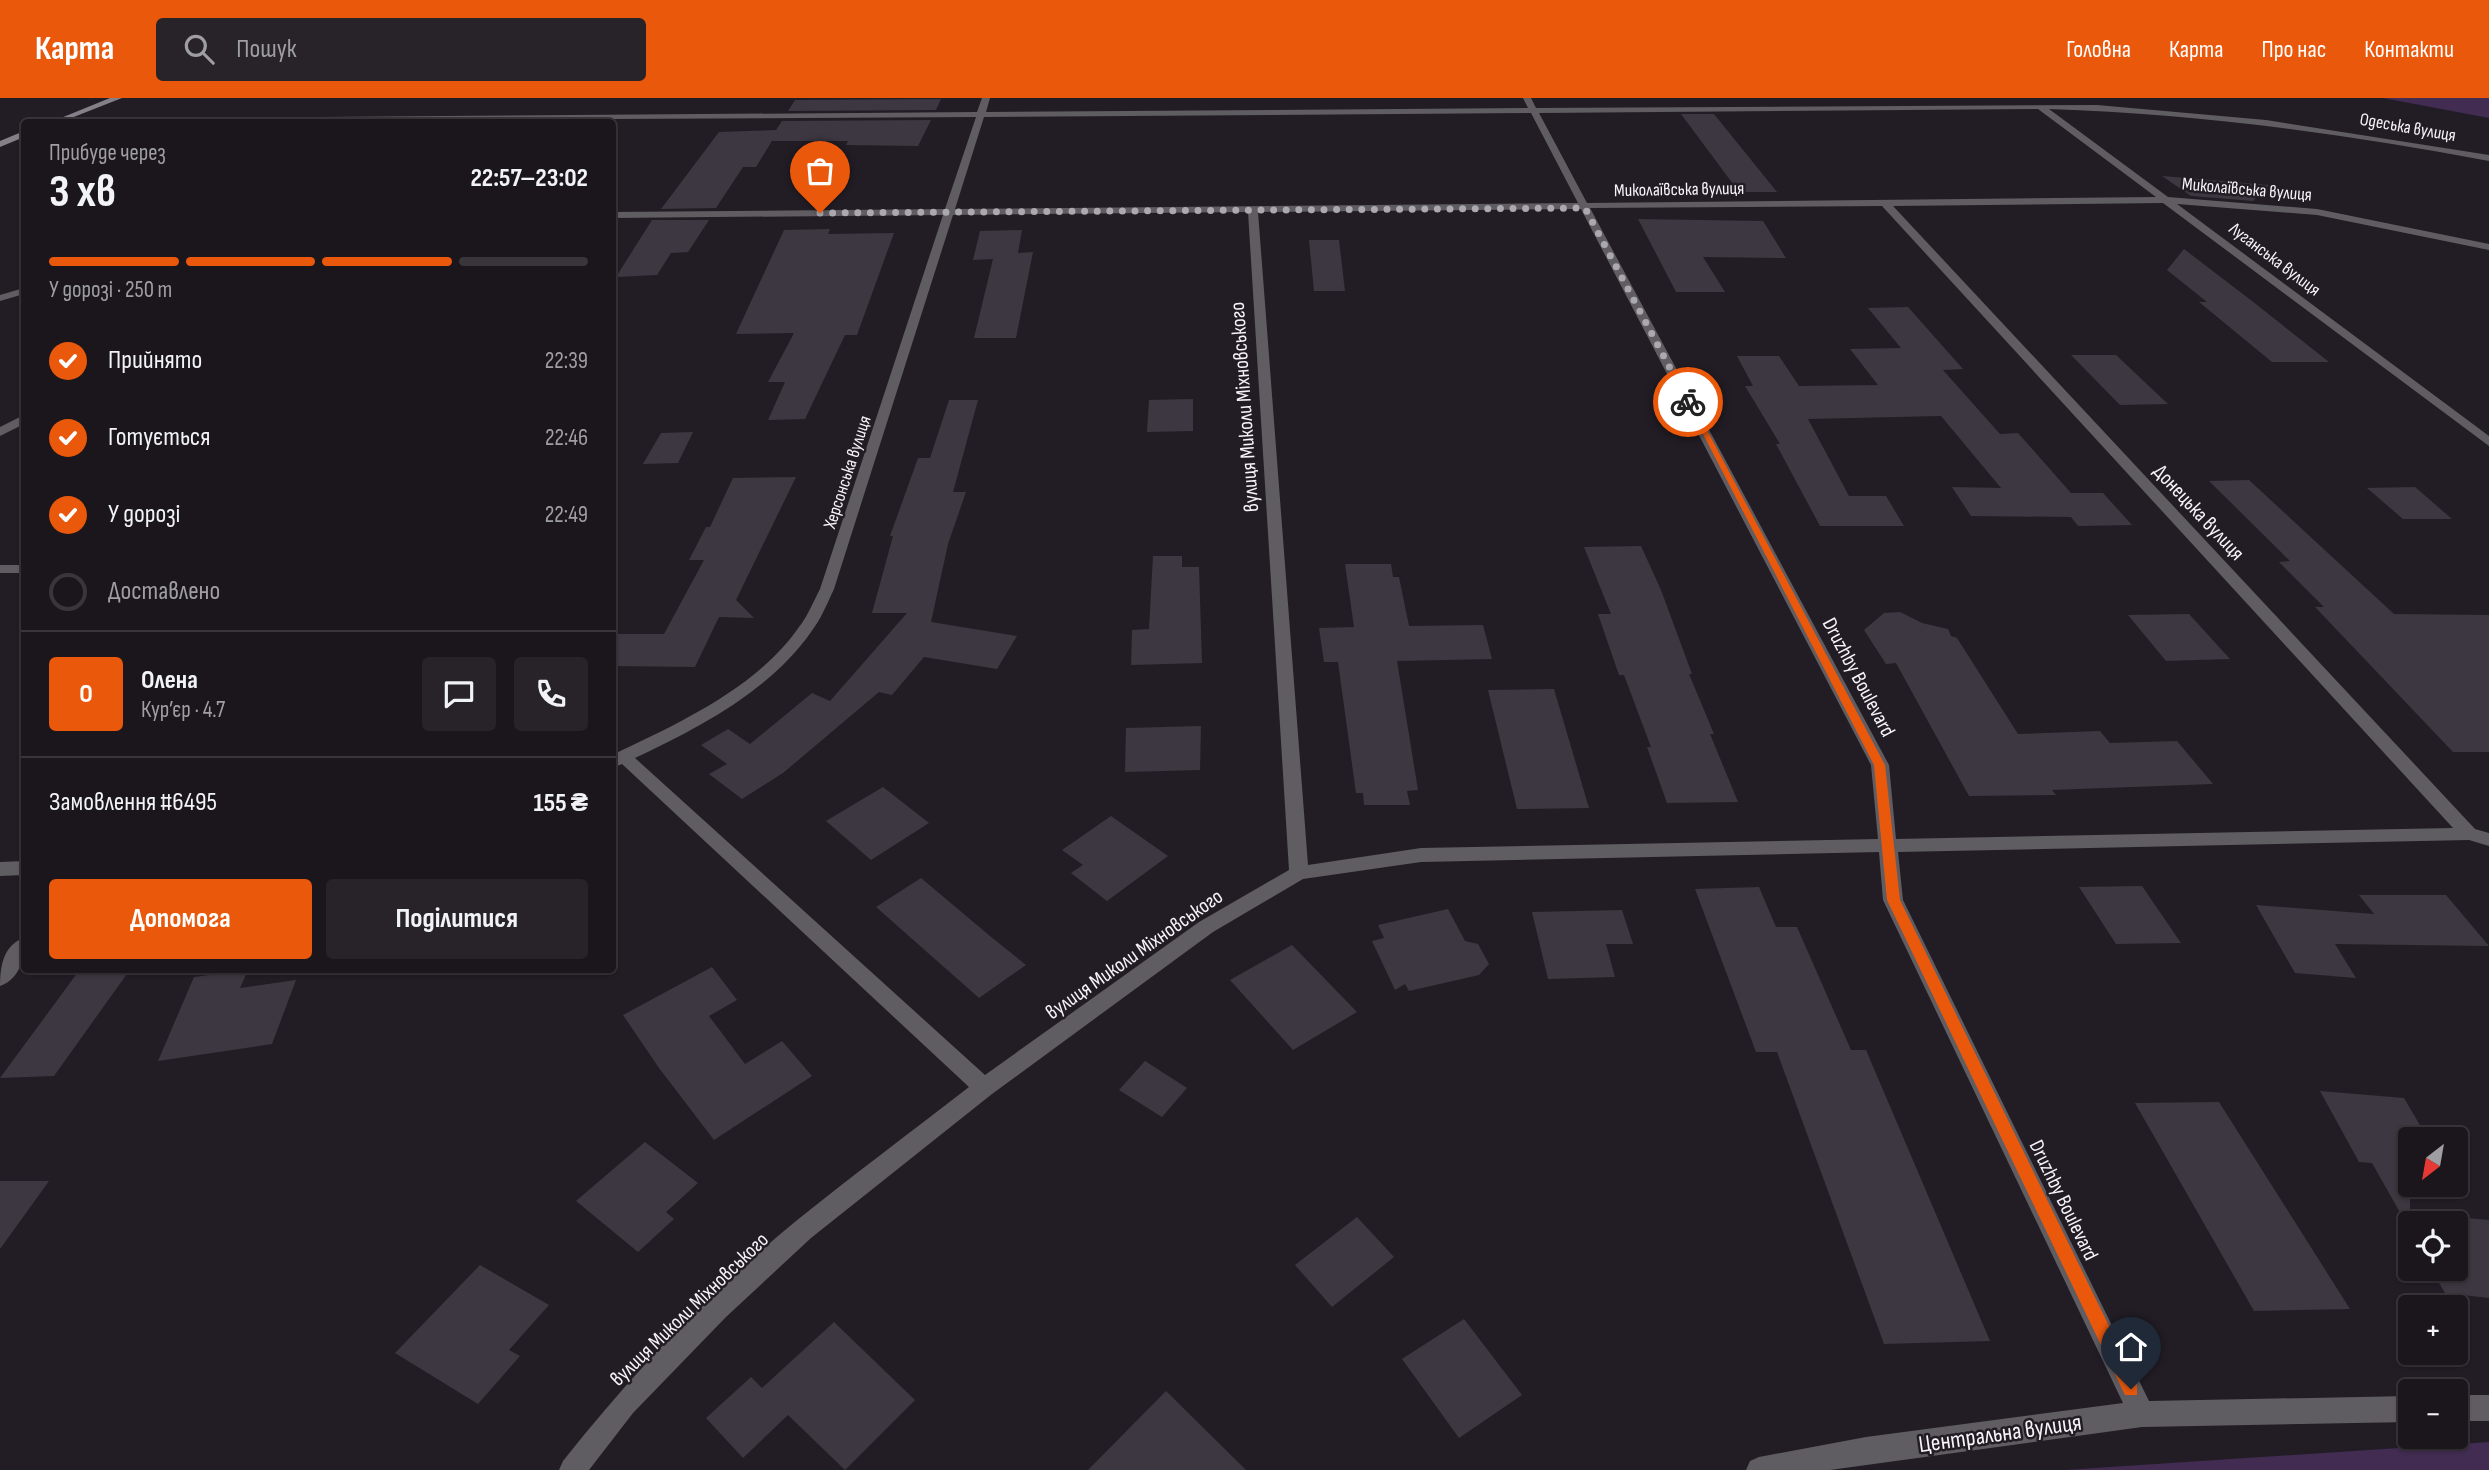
<!DOCTYPE html>
<html lang="uk">
<head>
<meta charset="utf-8">
<style>
  :root { --surface:#1a161c; --page:#272329; --text:#f1f3f6; --muted:#9f9fa3; --line:#38353b; --accent:#ea580c }
  body { margin:0; font-family:"Sofia Sans Condensed",sans-serif; background:var(--page); color:var(--text); height:100vh; display:flex; flex-direction:column; font-size:26px; white-space:nowrap }
  * { box-sizing:border-box; margin:0 }
  p { font-size:23px; color:var(--muted) }
  .icon { flex:none; width:38px; height:38px; fill:none; stroke:currentColor; stroke-width:2; stroke-linecap:round; stroke-linejoin:round }
  .map { position:relative; flex:1; overflow:hidden }
  .panel { position:absolute; left:21px; top:21px; width:595px; height:854px; display:flex; flex-direction:column; background:var(--surface); border-radius:7px; box-shadow:0 2px 5px #0004,0 0 0 2px var(--line) }
  .panel>* { flex:none }
  .needle { width:46px; rotate:211deg }
  .controls { position:absolute; left:2398px; top:1029px; display:grid; gap:14px }
  .controls a { display:grid; place-items:center; width:70px; height:70px; border-radius:7px; background:var(--surface); box-shadow:0 2px 5px #0004,0 0 0 2px var(--line); font-size:35px }
  .pin { position:absolute; display:grid; place-items:center; width:60px; height:60px; color:#fff; margin:-72px -30px; border-radius:50% 50% 50% 0; rotate:-45deg; box-shadow:0 0 7px #0007 }
  .pin .icon { rotate:45deg }
  .courier { position:absolute; display:grid; place-items:center; width:70px; height:70px; margin:-35px; border:5px solid #ea580c; border-radius:50%; background:#fff; color:#222; box-shadow:0 2px 9px #0007 }
  .head em { font-style:normal; font-weight:700 }
  .head div { display:flex; flex-direction:column-reverse }
  .head { display:flex; align-items:center; justify-content:space-between; height:119px; padding:0 28px }
  h1 { font-size:46px; font-weight:700; line-height:52px }
  .bar { display:grid; grid-template-columns:repeat(4,1fr); gap:10px 7px; align-content:center; height:84px; padding:0 28px }
  .bar i { height:9px; border-radius:5px; background:var(--line) }
  .bar .selected { background:var(--accent) }
  .bar p { grid-column:span 4 }
  .line { display:flex; align-items:center; gap:18px; padding:0 28px; border-top:2px solid var(--line) }
  .line div { flex:1 }
  .round { display:grid; place-items:center; flex:none; width:74px; height:74px; border-radius:7px; background:var(--page) }
  ol { padding:0 28px; list-style:none }
  li { display:flex; align-items:center; gap:21px; height:77px }
  li p { margin-inline-start:auto }
  li .icon { padding:7px; border-radius:50%; background:var(--accent); color:#fff; stroke-width:4 }
  li:last-child { color:var(--muted) }
  li i { width:38px; height:38px; border:4px solid var(--line); border-radius:50% }
  .button { display:flex; gap:14px; margin-top:auto; padding:14px 28px }
  .button a { flex:1; height:80px; border-radius:7px; background:var(--accent); color:#fff; font-size:28px; font-weight:700; line-height:80px; text-align:center }
  .button a+a { background:var(--page); color:var(--text) }
  header { display:flex; align-items:center; gap:42px; box-sizing:border-box; height:98px; padding:0 35px; background:var(--accent); color:#fff }
  header strong { font-size:33px }
  nav { display:flex; gap:38px; margin-inline-start:auto; font-size:24px }
  .search { width:490px; height:63px; background:var(--page); display:flex; align-items:center; gap:18px; box-sizing:border-box; padding:0 24px; border-radius:7px; color:var(--muted); font-size:26px }
  .map>svg:first-child { display:block }
  .green { fill:#422c52 }
  .building { fill:#3c3740 }
  .lines { fill:none; stroke-linecap:round; stroke-linejoin:round }
  .street { fill:#5f5d62; fill-rule:evenodd }
  .secondary { fill:#848088; fill-rule:evenodd }
  .route { fill:#ea580c }
  .done { stroke:#aca8af; stroke-width:7; stroke-dasharray:0 12.6 }
  .labels { text-anchor:middle; stroke-width:5; stroke-linejoin:round; paint-order:stroke }
  .far-street-label { font-size:18px; fill:#f6f3f9; stroke:#221d25 }
  .street-label { font-size:21px; fill:#f6f3f9; stroke:#221d25 }
  .near-street-label { font-size:24px; fill:#f6f3f9; stroke:#221d25 }
</style>
</head>
<body>
<header>
<strong>Карта</strong>
<div class="search"><svg class="icon" aria-label="search" viewBox="0 0 24 24"><circle cx="10" cy="10" r="6"/><path d="M15 15l6 6"/></svg>Пошук</div>
<nav><a>Головна</a><a>Карта</a><a>Про нас</a><a>Контакти</a></nav>
</header>
<div class="map">
<svg width="2489" height="1372" viewBox="0 0 2489 1372">
  <rect width="100%" height="100%" fill="#221d25"/>
  <!-- green -->
  <g class="green">
    <polygon points="2383,0 2489,0 2489,20"/>
    <polygon points="2489,1344 2489,1372 2065,1372"/>
  </g>
  <!-- building -->
  <g class="building">
    <polygon points="941,1 936,12 788,13 795,2"/>
    <polygon points="1681,16 1714,16 1777,94 1739,94"/>
    <polygon points="931,22 918,48 846,47 848,43 772,43 756,69 743,69 716,110 661,111 719,34 776,32 782,23"/>
    <polygon points="2162,78 2269,87 2253,103 2191,98"/>
    <polygon points="1638,121 1763,123 1786,160 1703,159 1725,194 1676,194"/>
    <polygon points="652,122 709,122 688,154 671,155 657,177 616,179"/>
    <polygon points="830,131 828,136 894,135 857,237 845,237 805,321 768,322 785,284 768,284 794,235 736,236 784,132"/>
    <polygon points="1022,132 1018,155 1033,154 1016,240 974,240 993,161 973,162 980,133"/>
    <polygon points="1309,142 1339,142 1345,193 1314,193"/>
    <polygon points="2184,151 2252,203 2329,264 2272,264 2199,204 2207,204 2167,172"/>
    <polygon points="1908,209 1963,271 1943,272 2000,336 2018,335 2071,395 2103,395 2132,427 2078,428 2071,419 1971,418 1952,389 2001,390 1941,318 1808,321 1849,398 1886,398 1904,428 1820,428 1776,346 1780,346 1745,288 1753,288 1737,258 1779,258 1799,288 1878,287 1850,251 1901,250 1868,210"/>
    <polygon points="2071,257 2116,257 2168,306 2120,307"/>
    <polygon points="1193,301 1193,333 1147,334 1149,302"/>
    <polygon points="949,302 978,302 953,394 966,394 948,446 931,524 1017,538 997,571 924,559 892,597 879,594 783,675 742,701 709,676 727,666 701,647 728,631 750,646 812,595 830,603 907,515 872,515 893,438 890,438 918,360 930,360"/>
    <polygon points="693,334 678,365 643,366 661,335"/>
    <polygon points="796,379 736,502 754,520 719,519 695,569 612,568 612,536 664,536 704,462 689,462 706,429 710,429 733,380"/>
    <polygon points="2249,382 2394,516 2489,517 2489,654 2453,654 2315,509 2324,509 2279,464 2290,463 2209,383"/>
    <polygon points="2415,389 2452,421 2403,421 2367,390"/>
    <polygon points="1641,448 1661,492 1692,576 1689,576 1714,636 1710,636 1738,704 1667,705 1647,649 1651,649 1624,577 1619,577 1598,516 1611,516 1584,449"/>
    <polygon points="1153,458 1182,458 1182,469 1199,469 1202,565 1131,567 1132,532 1149,531"/>
    <polygon points="1345,466 1391,466 1393,479 1399,479 1409,528 1483,527 1492,561 1397,563 1418,692 1407,693 1410,707 1364,707 1363,695 1356,695 1338,564 1324,564 1319,530 1354,529"/>
    <polygon points="1900,514 1922,525 1948,531 1951,538 1957,540 2018,636 2100,633 2110,645 2177,643 2213,686 2052,692 2056,697 1969,698 1896,565 1886,566 1864,532 1884,515"/>
    <polygon points="2189,516 2230,561 2166,563 2128,517"/>
    <polygon points="1554,591 1589,710 1517,711 1488,592"/>
    <polygon points="1201,628 1200,672 1125,674 1126,630"/>
    <polygon points="883,689 929,725 871,762 826,723"/>
    <polygon points="1111,718 1168,758 1107,803 1071,775 1083,767 1062,752"/>
    <polygon points="921,780 990,838 1026,867 979,900 876,809"/>
    <polygon points="2142,788 2181,845 2116,846 2079,789"/>
    <polygon points="1759,789 1776,829 1797,829 1851,952 1866,952 1990,1243 1884,1246 1777,954 1756,954 1695,791"/>
    <polygon points="2359,797 2446,797 2489,848 2335,846 2356,880 2295,875 2256,807 2374,816"/>
    <polygon points="1448,811 1465,843 1478,846 1489,866 1479,877 1409,893 1405,886 1395,892 1372,843 1384,840 1378,827"/>
    <polygon points="1622,812 1633,846 1606,846 1615,879 1548,881 1532,814"/>
    <polygon points="1292,847 1357,914 1293,952 1230,882"/>
    <polygon points="712,869 737,902 709,918 745,966 782,943 812,978 714,1042 659,970 623,917"/>
    <polygon points="248,872 240,890 296,882 272,946 158,963 194,879"/>
    <polygon points="129,873 54,978 0,980 78,874"/>
    <polygon points="1145,963 1187,990 1162,1019 1119,992"/>
    <polygon points="2320,993 2404,1000 2428,1041 2410,1041 2410,1115 2489,1122 2489,1200 2445,1195 2431,1171 2455,1171 2455,1125 2410,1125 2410,1132 2372,1065 2359,1064"/>
    <polygon points="2219,1004 2350,1211 2254,1213 2135,1005"/>
    <polygon points="645,1044 698,1085 666,1114 674,1121 638,1154 576,1103"/>
    <polygon points="0,1083 49,1083 0,1151"/>
    <polygon points="1357,1119 1394,1159 1332,1209 1295,1167"/>
    <polygon points="480,1167 549,1207 509,1252 520,1258 478,1306 395,1255"/>
    <polygon points="1464,1221 1522,1297 1459,1340 1402,1261"/>
    <polygon points="834,1224 915,1302 845,1372 788,1317 743,1360 706,1320 751,1279 762,1290"/>
    <polygon points="1166,1293 1246,1372 1088,1372"/>
  </g>
  <g class="lines">
    <!-- street -->
    <g class="street">
      <path d="M982 0H990L986 14 1528 10 1523 0H1531L1536 10 2097 7 2266 22 2489 57V63C2343 35 2197 16 2049 11L2168 99 2317 111 2489 146V152L2317 117 2177 106 2489 338V348L2163 105 1893 108 2475 731 2489 735V748L2469 742 1898 754 1903 802 2149 1303 2410 1298V1324L2142 1329 1830 1372H1746L1750 1363 1759 1359 1866 1339 2123 1305 1883 802 1879 754 1421 764 1303 781 1213 834 992 996 811 1140 726 1219 633 1315 589 1372H559L563 1363C632 1276 710 1193 796 1123 853 1077 911 1034 969 989L622 666 612 670V657C677 626 757 590 799 529 808 518 813 504 820 491L943 117 612 120V114L945 111 976 19 52 24 56 21 977 14ZM2038 11 2156 99 1587 105 1539 15ZM1531 15 1578 105 955 111 984 19ZM1882 108 2453 730 1896 741 1889 667 1590 110ZM1581 111 1871 667 1878 741 1421 750 1308 767 1258 114ZM1248 114 1289 772 1199 824 985 977 635 660C698 630 770 593 811 534 821 521 827 506 834 491L953 117Z"/>
      <polygon points="24,190 24,196 0,203 0,197"/>
      <polygon points="24,317 24,326 0,338 0,329"/>
      <rect x="0" y="467" width="24" height="8"/>
      <polygon points="24,763 24,777 0,778 0,764"/>
      <path d="M24 840C26 858 20 881 0 888 0 869 3 847 24 840Z"/>
      <rect x="2455" y="1297" width="34" height="26"/>
    </g>
    <!-- secondary -->
    <g class="secondary">
      <polygon points="110,0 122,0 61,24 51,24"/>
      <polygon points="24,33 24,39 0,49 0,43"/>
    </g>
  </g>
  <!-- route -->
  <polygon class="route" points="1686,303 1692,304 1885,667 1900,802 2137,1285 2137,1297 2125,1297 1887,802 1874,667"/>
  <g class="lines">
    <!-- done -->
    <polyline class="done" points="820,115 1585,110 1688,304"/>
  </g>
  <g class="labels">
    <!-- far-street labels -->
    <g class="far-street-label">
      <text transform="translate(2408 29) rotate(10)" y="6">Одеська вулиця</text>
      <text transform="translate(1679 91) rotate(-1)" y="6">Миколаївська вулиця</text>
      <text transform="translate(2247 91) rotate(5)" y="6">Миколаївська вулиця</text>
      <text transform="translate(2275 161) rotate(37)" y="6">Луганська вулиця</text>
      <text transform="translate(847 374) rotate(-72)" y="6">Херсонська вулиця</text>
    </g>
    <!-- street labels -->
    <g class="street-label">
      <text transform="translate(1244 309) rotate(-94)" y="7">вулиця Миколи Міхновського</text>
      <text transform="translate(2199 414) rotate(47)" y="7">Донецька вулиця</text>
      <text transform="translate(1859 579) rotate(62)" y="7">Druzhby Boulevard</text>
      <text transform="translate(1134 856) rotate(-35)" y="7">вулиця Миколи Міхновського</text>
      <text transform="translate(2064 1102) rotate(64)" y="7">Druzhby Boulevard</text>
      <text transform="translate(689 1211) rotate(-44)" y="7">вулиця Миколи Міхновського</text>
    </g>
    <!-- near-street labels -->
    <g class="near-street-label">
      <text transform="translate(2000 1335) rotate(-8)" y="8">Центральна вулиця</text>
    </g>
  </g>
</svg>
<div class="controls">
<a><svg class="needle" viewBox="-14 -14 28 28"><path d="M0-13l5 13h-10z" fill="#e53935"/><path d="M0 13l5-13h-10z" fill="#9f9fa3"/></svg></a>
<a><svg class="icon" aria-label="locate" viewBox="0 0 24 24"><circle cx="12" cy="12" r="6"/><path d="M12 2v4M12 18v4M2 12h4M18 12h4"/></svg></a>
<a>+</a>
<a>−</a>
</div>
<div class="pin" style="left:820px;top:115px;background:#ea580c"><svg class="icon" aria-label="bag" viewBox="0 0 24 24"><path d="M5 8h14l-1 12H6zM9 8a3 3 0 0 1 6 0"/></svg></div>
<div class="pin" style="left:2131px;top:1291px;background:#1f2937"><svg class="icon" aria-label="home" viewBox="0 0 24 24"><path d="M3 11l9-7 9 7M6 9v11h12V9"/></svg></div>
<div class="courier" style="left:1688px;top:304px"><svg class="icon" aria-label="bike" viewBox="0 0 24 24"><circle cx="6" cy="16" r="4"/><circle cx="18" cy="16" r="4"/><path d="M6 16l4-8h5l3 8M10 8l3 8H6M13 5h3"/></svg></div>
<section class="panel">
<div class="head"><div><h1>3 хв</h1><p>Прибуде через</p></div><em>22:57–23:02</em></div>
<div class="bar"><i class="selected"></i><i class="selected"></i><i class="selected"></i><i></i><p>У дорозі · 250 m</p></div>
<ol>
<li><svg class="icon" aria-label="check" viewBox="0 0 24 24"><path d="M5 12l5 5 9-10"/></svg>Прийнято<p>22:39</p></li>
<li><svg class="icon" aria-label="check" viewBox="0 0 24 24"><path d="M5 12l5 5 9-10"/></svg>Готується<p>22:46</p></li>
<li><svg class="icon" aria-label="check" viewBox="0 0 24 24"><path d="M5 12l5 5 9-10"/></svg>У дорозі<p>22:49</p></li>
<li><i></i>Доставлено</li>
</ol>
<div class="line" style="height:126px"><b class="round" style="background:var(--accent);color:#fff">О</b><div><b>Олена</b><p>Кур’єр · 4.7</p></div><a class="round"><svg class="icon" aria-label="chat" viewBox="0 0 24 24"><path d="M4 5h16v11H9l-5 4z"/></svg></a><a class="round"><svg class="icon" aria-label="phone" viewBox="0 0 24 24"><path d="M5 4h4l2 5-3 2q2 4 5 5l2-3 5 2v4C11 20 4 13 5 4z"/></svg></a></div>
<div class="line" style="height:91px"><div>Замовлення #6495</div><b>155 ₴</b></div>
<div class="button"><a>Допомога</a><a>Поділитися</a></div>
</section>
</div>
</body>
</html>
